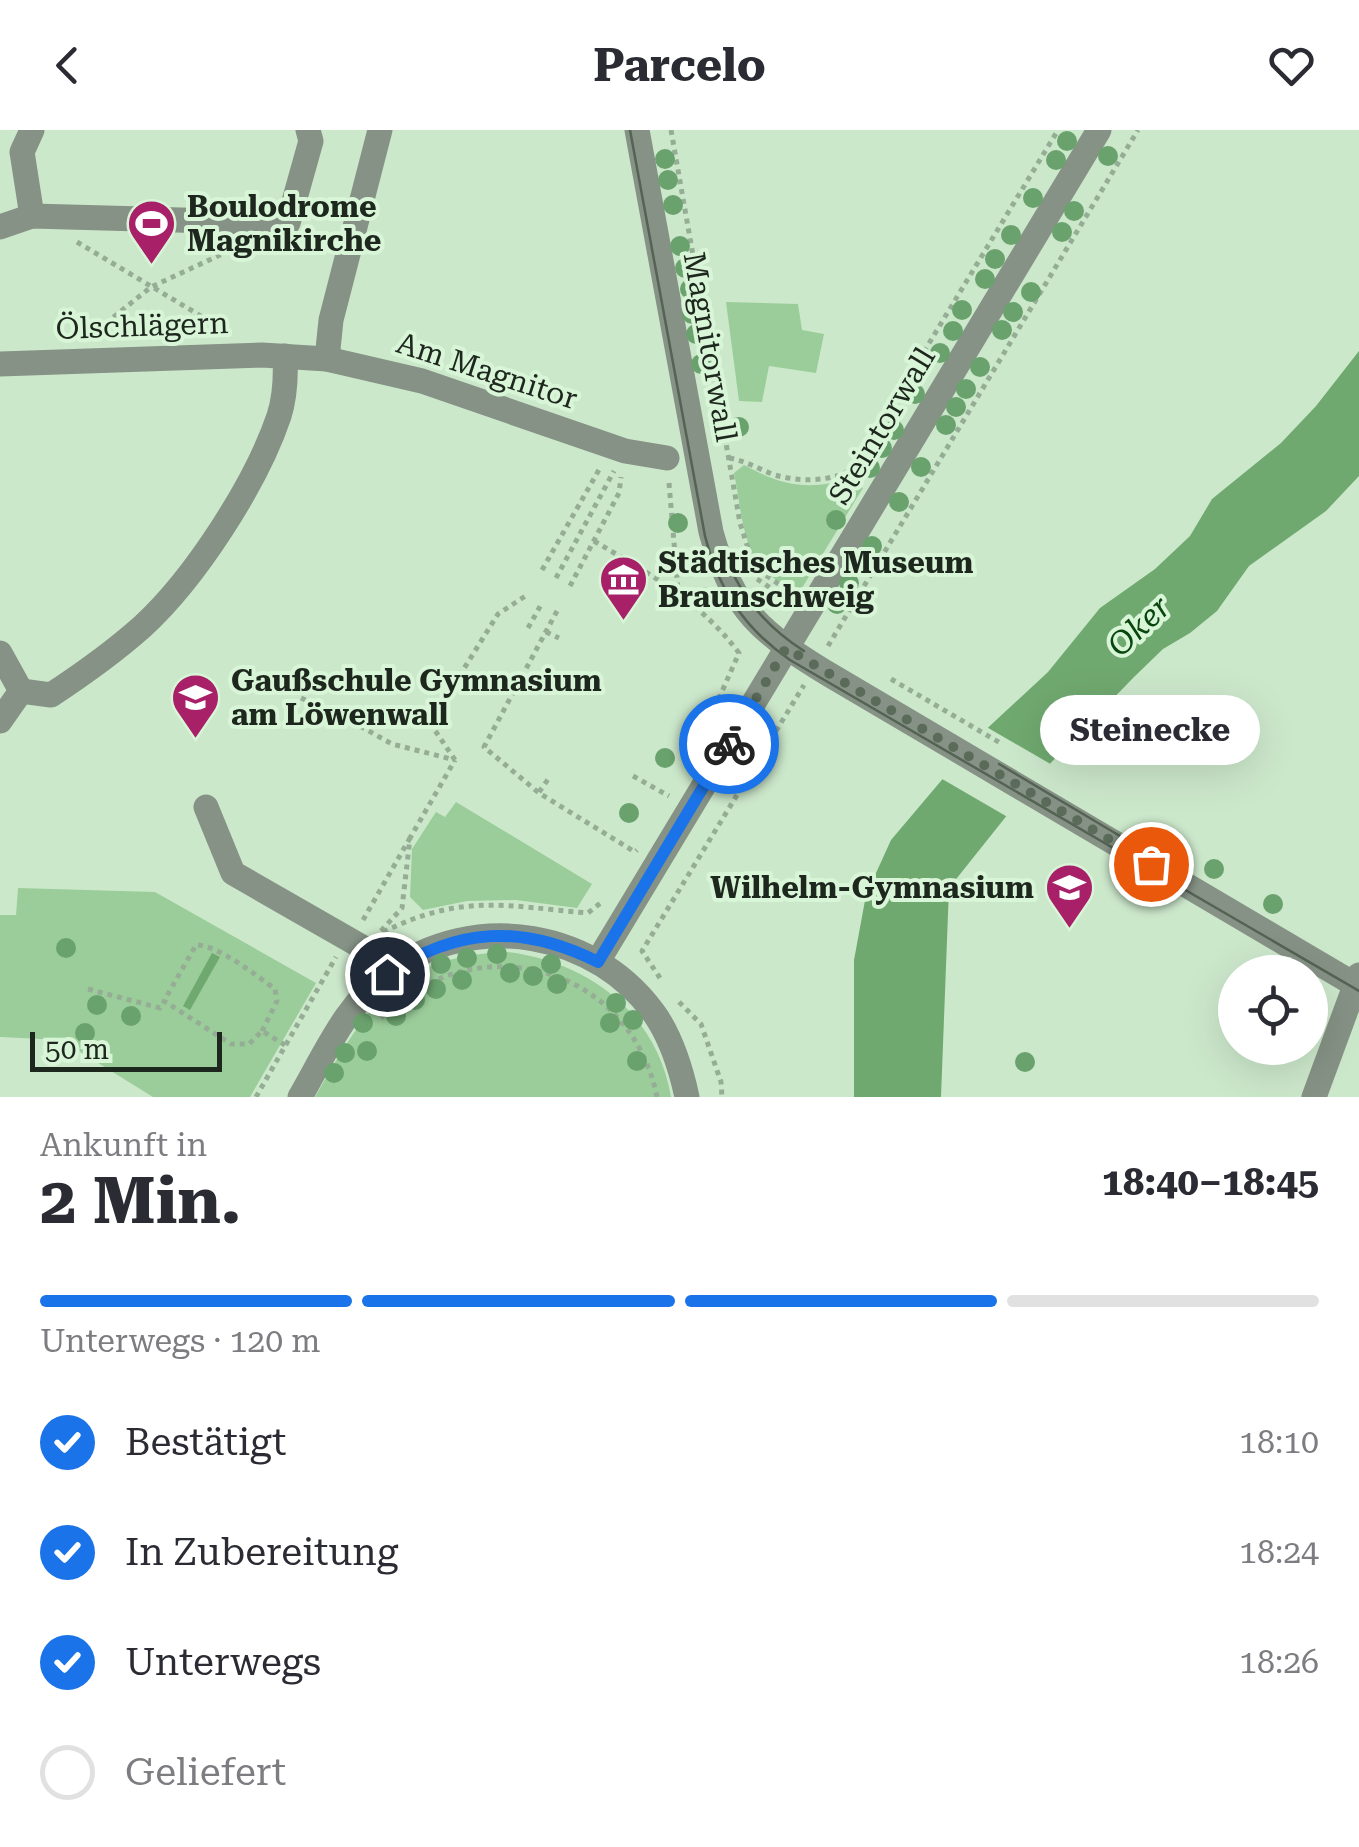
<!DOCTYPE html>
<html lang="de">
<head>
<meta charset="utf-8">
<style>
  :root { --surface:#fff; --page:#f7f7f7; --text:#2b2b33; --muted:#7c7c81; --line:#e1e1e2; --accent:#1a73e8 }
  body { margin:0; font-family:"Roboto Serif",serif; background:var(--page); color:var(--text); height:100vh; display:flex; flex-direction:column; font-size:38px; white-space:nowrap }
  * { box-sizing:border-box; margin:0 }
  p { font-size:32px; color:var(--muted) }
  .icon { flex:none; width:55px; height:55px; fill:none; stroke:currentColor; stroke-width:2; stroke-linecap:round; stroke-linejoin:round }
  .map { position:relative; height:967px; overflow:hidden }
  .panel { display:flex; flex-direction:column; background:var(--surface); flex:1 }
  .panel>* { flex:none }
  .controls { position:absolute; left:1218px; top:825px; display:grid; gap:20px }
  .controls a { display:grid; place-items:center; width:110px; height:110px; border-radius:50%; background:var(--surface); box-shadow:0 10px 40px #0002; font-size:50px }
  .scale { position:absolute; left:30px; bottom:25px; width:192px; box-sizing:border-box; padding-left:10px; border:5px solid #1d271d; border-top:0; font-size:28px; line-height:35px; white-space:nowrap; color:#1d271d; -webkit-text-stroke:8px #d9f5d8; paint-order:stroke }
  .pin { position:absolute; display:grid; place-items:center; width:85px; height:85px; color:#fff; margin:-42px; border:5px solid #fff; border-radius:50%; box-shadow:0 2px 10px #0007 }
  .courier { position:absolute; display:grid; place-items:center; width:100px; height:100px; margin:-50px; border:8px solid #1a73e8; border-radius:50%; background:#fff; color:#222; box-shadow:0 2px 12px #0007 }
  .bubble { position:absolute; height:70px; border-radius:35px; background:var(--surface); box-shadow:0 10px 40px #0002; font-size:32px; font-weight:700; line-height:70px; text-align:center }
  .head em { font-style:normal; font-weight:700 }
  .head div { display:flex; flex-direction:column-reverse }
  .head { display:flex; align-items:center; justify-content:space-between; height:170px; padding:0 40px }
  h1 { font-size:65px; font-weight:700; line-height:75px }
  .bar { display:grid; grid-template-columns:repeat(4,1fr); gap:15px 10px; align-content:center; height:120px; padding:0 40px }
  .bar i { height:12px; border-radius:8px; background:var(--line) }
  .bar .on { background:var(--accent) }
  .bar p { grid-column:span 4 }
  ol { padding:0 40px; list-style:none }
  li { display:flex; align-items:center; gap:30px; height:110px }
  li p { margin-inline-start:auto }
  li .icon { padding:10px; border-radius:50%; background:var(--accent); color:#fff; stroke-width:4 }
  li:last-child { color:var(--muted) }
  li i { width:55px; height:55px; border:5px solid var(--line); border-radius:50% }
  header { display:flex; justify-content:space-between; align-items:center; height:130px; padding:0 40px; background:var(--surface); font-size:45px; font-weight:700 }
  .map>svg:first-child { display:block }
  .green { fill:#9bcd9a }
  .water { fill:#70a970 }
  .pier { fill:#cce8cb }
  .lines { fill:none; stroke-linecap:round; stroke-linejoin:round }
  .path { stroke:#96ad95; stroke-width:5; stroke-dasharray:5 5; stroke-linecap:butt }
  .minor { stroke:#869286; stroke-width:25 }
  .tram { stroke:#546353; stroke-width:2.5 }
  .tree { fill:#6aa26d }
  .done { stroke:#5a6b5a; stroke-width:10; stroke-dasharray:0 18 }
  .route { stroke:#1a73e8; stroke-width:12 }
  .labels { text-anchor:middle; stroke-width:8; stroke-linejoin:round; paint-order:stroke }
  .poi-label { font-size:30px; font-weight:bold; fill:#1d271d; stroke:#d9f5d8; text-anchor:start }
  .street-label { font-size:30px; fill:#1d271d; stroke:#d9f5d8 }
  .water-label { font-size:32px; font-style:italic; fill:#08460e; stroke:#d9f5d8 }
</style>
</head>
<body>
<header><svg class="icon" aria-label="back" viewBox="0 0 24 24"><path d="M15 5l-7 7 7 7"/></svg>Parcelo<svg class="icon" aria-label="heart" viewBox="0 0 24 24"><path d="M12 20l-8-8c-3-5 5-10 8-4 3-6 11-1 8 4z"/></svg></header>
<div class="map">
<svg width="1359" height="967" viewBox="0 0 1359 967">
  <rect width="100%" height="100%" fill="#cce8cb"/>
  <!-- green -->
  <g class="green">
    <polygon points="726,172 798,174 802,200 824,204 816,243 769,236 762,272 739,271"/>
    <path d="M744 335C785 357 807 360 852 349L863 358 799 463C786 455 770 448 760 436 742 413 740 371 734 343Z"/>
    <polygon points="456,672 592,754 577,778 516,770 467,771 423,780 410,767 412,719 436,682 445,687"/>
    <polygon points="18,758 155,762 316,853 250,967 153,967 61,910 0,907 0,785 16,785"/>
    <path d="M508 822C588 832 657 883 671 967H315C365 879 397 825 508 822Z"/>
  </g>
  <!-- water -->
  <g class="water">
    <polygon points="1359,221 1359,346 1326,381 1249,436 1217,481 1190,503 1163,519 1134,547 1040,644 949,758 941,967 854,967 854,830 866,765 891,710 979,606 1048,542 1100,478 1155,439 1190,406 1212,369 1281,313 1316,276"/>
    <polygon points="212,823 220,827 190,880 183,876"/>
  </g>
  <!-- pier -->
  <polygon class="pier" points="983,595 1054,636 1011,689 937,646"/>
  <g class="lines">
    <!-- path -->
    <g class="path">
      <polyline points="671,0 740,393 754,437 793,464"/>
      <polyline points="77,112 226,201"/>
      <polyline points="90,206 151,157 233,119"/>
      <path d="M729 328C747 331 758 339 775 345 799 352 831 352 853 339"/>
      <polyline points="864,346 853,339 1058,0"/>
      <polyline points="669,353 678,460"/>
      <path d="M594 411C651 445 698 469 739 523L704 602"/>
      <polyline points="542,440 600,338"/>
      <polyline points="556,448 614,341"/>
      <polyline points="757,449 789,470"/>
      <polyline points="570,456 619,363 621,347"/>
      <polyline points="557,481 484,617 539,663 635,722 637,720"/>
      <polyline points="528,498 542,473"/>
      <polyline points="546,502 559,508"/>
      <polyline points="828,516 1138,0"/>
      <polyline points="891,549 1002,614"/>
      <polyline points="301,568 342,587"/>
      <polyline points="360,596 392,614 455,630"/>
      <polyline points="455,630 430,593 498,484 527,465"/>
      <polyline points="633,646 669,666"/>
      <polyline points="539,662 549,648"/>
      <polyline points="363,790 410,708"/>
      <polyline points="381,801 402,778 410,708 455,630"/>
      <path d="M383 802C463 763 505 776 588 783L603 771"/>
      <polyline points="660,848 642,821 804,555"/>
      <polyline points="88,859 160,878 164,872"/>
      <polyline points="679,872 701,894 721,952 722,967"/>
      <path d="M381 888C474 794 630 834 657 967"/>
      <path d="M262 901 277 871 275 859C257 846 218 815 196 815L164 871 231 914H249L262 901 285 915"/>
      <polyline points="256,967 336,827"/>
    </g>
    <!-- minor -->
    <g class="minor">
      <path d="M637 0 711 402C733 481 761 503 830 545L1359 857"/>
      <polyline points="32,86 22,22 32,0"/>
      <polyline points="0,97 32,86 288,93 311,11 308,0"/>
      <polyline points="327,229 331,190 380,0"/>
      <polyline points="0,234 262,225 327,229 422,251 625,321 667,328"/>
      <polyline points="0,523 21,561"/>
      <path d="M21 561 51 565C83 544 114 522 143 496 195 448 256 354 279 286 285 267 286 246 285 226"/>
      <polyline points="0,591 21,561"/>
      <polyline points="206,677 233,743 397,837"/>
      <polyline points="598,831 1099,0"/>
      <path d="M300 967C325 924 346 874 388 843 473 779 599 800 658 889 673 913 681 939 687 967"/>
      <polyline points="1314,967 1359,845"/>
    </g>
    <!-- tram -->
    <g class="tram">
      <path d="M630 0 705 406C718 459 745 499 790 530L1359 861"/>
      <path d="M724 422C739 465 766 497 804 521"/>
      <polyline points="999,634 1162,731"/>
    </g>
  </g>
  <!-- trees -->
  <g class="tree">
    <circle cx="1067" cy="11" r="10"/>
    <circle cx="1108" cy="26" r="10"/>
    <circle cx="665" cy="29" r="10"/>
    <circle cx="1056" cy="30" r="10"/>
    <circle cx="668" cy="50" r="10"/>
    <circle cx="1033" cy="68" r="10"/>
    <circle cx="673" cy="75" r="10"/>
    <circle cx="1074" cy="81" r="10"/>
    <circle cx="1062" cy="102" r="10"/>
    <circle cx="1011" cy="105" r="10"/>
    <circle cx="680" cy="116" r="10"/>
    <circle cx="995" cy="129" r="10"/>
    <circle cx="685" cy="138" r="10"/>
    <circle cx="985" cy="149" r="10"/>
    <circle cx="690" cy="159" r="10"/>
    <circle cx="1031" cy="162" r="10"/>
    <circle cx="962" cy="180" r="10"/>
    <circle cx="1013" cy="182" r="10"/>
    <circle cx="692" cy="184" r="10"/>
    <circle cx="1002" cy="200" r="10"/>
    <circle cx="953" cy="201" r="10"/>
    <circle cx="696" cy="204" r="10"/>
    <circle cx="940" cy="223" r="10"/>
    <circle cx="701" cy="234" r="10"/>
    <circle cx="980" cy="237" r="10"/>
    <circle cx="966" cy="259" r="10"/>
    <circle cx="915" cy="264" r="10"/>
    <circle cx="956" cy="277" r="10"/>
    <circle cx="946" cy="295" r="10"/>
    <circle cx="739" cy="297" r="10"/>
    <circle cx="894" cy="300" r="10"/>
    <circle cx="882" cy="318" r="10"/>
    <circle cx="921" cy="337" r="10"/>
    <circle cx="870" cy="338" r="10"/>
    <circle cx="899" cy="372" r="10"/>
    <circle cx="836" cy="390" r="10"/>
    <circle cx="678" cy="393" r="10"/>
    <circle cx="872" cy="416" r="10"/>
    <circle cx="687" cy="435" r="10"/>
    <circle cx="794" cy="435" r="10"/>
    <circle cx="861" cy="435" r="10"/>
    <circle cx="849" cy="453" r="10"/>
    <circle cx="703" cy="467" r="10"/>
    <circle cx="837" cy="474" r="10"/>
    <circle cx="665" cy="628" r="10"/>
    <circle cx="629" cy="683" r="10"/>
    <circle cx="1153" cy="703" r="10"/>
    <circle cx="1214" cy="739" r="10"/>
    <circle cx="1273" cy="774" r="10"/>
    <circle cx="66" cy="818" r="10"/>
    <circle cx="497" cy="824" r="10"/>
    <circle cx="467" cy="828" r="10"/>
    <circle cx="441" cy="834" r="10"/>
    <circle cx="551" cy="834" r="10"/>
    <circle cx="510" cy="843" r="10"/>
    <circle cx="419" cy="845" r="10"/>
    <circle cx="533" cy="846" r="10"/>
    <circle cx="462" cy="850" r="10"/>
    <circle cx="557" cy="854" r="10"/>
    <circle cx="436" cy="859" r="10"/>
    <circle cx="415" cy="870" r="10"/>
    <circle cx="381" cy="872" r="10"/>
    <circle cx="616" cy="873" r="10"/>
    <circle cx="97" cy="875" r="10"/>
    <circle cx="131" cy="886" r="10"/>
    <circle cx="396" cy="886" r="10"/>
    <circle cx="633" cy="890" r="10"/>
    <circle cx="363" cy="893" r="10"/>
    <circle cx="610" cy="893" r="10"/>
    <circle cx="85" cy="903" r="10"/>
    <circle cx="367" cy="921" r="10"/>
    <circle cx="345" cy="923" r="10"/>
    <circle cx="637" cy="931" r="10"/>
    <circle cx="1025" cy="932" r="10"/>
    <circle cx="334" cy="943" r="10"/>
  </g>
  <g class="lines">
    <!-- done -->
    <polyline class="done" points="729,614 786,518 1151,734"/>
    <!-- route -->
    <path class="route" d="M387 844C458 797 522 794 598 832L729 614"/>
  </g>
  <!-- icons -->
  <defs>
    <symbol id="stadium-pin" viewBox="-11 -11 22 30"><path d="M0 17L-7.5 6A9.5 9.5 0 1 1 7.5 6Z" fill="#a82068" stroke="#d9f5d8"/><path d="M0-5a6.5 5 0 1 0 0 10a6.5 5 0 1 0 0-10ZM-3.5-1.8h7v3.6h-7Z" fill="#fff"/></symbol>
    <symbol id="museum-pin" viewBox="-11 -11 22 30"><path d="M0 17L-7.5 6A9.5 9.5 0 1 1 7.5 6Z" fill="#a82068" stroke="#d9f5d8"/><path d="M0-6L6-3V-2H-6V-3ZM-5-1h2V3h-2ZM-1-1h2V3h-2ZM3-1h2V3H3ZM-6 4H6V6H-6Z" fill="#fff"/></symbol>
    <symbol id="school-pin" viewBox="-11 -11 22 30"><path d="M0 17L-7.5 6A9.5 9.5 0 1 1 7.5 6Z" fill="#a82068" stroke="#d9f5d8"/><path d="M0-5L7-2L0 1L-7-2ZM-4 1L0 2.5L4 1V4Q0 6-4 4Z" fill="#fff"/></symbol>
  </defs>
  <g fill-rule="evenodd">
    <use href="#stadium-pin" x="124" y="66" width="55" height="75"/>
    <use href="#museum-pin" x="596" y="422" width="55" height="75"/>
    <use href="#school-pin" x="168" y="540" width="55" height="75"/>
    <use href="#school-pin" x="1042" y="730" width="55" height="75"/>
  </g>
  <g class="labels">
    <!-- poi labels -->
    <g class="poi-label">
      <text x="187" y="87">Boulodrome<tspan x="187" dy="34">Magnikirche</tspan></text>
      <text x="658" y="443">Städtisches Museum<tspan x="658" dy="34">Braunschweig</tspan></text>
      <text x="231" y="561">Gaußschule Gymnasium<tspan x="231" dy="34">am Löwenwall</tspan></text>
      <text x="1034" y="768" text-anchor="end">Wilhelm-Gymnasium</text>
    </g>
    <!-- street labels -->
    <g class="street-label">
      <text transform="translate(142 196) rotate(-2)" y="10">Ölschlägern</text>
      <text transform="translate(710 217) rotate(80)" y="10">Magnitorwall</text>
      <text transform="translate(487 241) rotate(18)" y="10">Am Magnitor</text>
      <text transform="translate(882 296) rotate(-59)" y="10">Steintorwall</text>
    </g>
    <!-- water labels -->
    <g class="water-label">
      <text transform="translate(1139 496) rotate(-43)" y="11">Oker</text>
    </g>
  </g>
</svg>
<div class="controls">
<a><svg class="icon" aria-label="locate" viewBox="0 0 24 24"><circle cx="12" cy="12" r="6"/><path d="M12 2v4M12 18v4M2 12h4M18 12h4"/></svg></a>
</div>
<div class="scale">50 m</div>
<div class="pin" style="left:1151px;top:734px;background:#ea580c"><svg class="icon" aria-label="bag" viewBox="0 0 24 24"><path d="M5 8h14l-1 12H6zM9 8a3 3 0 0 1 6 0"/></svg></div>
<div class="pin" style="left:387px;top:844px;background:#1f2937"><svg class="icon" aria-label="home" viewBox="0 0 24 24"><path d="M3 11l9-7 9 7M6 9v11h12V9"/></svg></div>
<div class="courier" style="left:729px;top:614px"><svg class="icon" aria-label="bike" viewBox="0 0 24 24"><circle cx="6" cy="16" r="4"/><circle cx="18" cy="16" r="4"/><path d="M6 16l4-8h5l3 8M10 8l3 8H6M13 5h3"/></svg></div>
<div class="bubble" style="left:1040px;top:565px;width:220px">Steinecke</div>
</div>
<section class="panel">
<div class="head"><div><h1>2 Min.</h1><p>Ankunft in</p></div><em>18:40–18:45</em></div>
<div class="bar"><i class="on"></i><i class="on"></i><i class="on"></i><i></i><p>Unterwegs · 120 m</p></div>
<ol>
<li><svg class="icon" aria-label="check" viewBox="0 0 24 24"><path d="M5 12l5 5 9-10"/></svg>Bestätigt<p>18:10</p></li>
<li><svg class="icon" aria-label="check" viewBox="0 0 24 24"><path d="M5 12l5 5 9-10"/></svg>In Zubereitung<p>18:24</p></li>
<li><svg class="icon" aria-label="check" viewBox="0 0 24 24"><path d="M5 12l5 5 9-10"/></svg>Unterwegs<p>18:26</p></li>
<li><i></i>Geliefert</li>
</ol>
</section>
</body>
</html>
